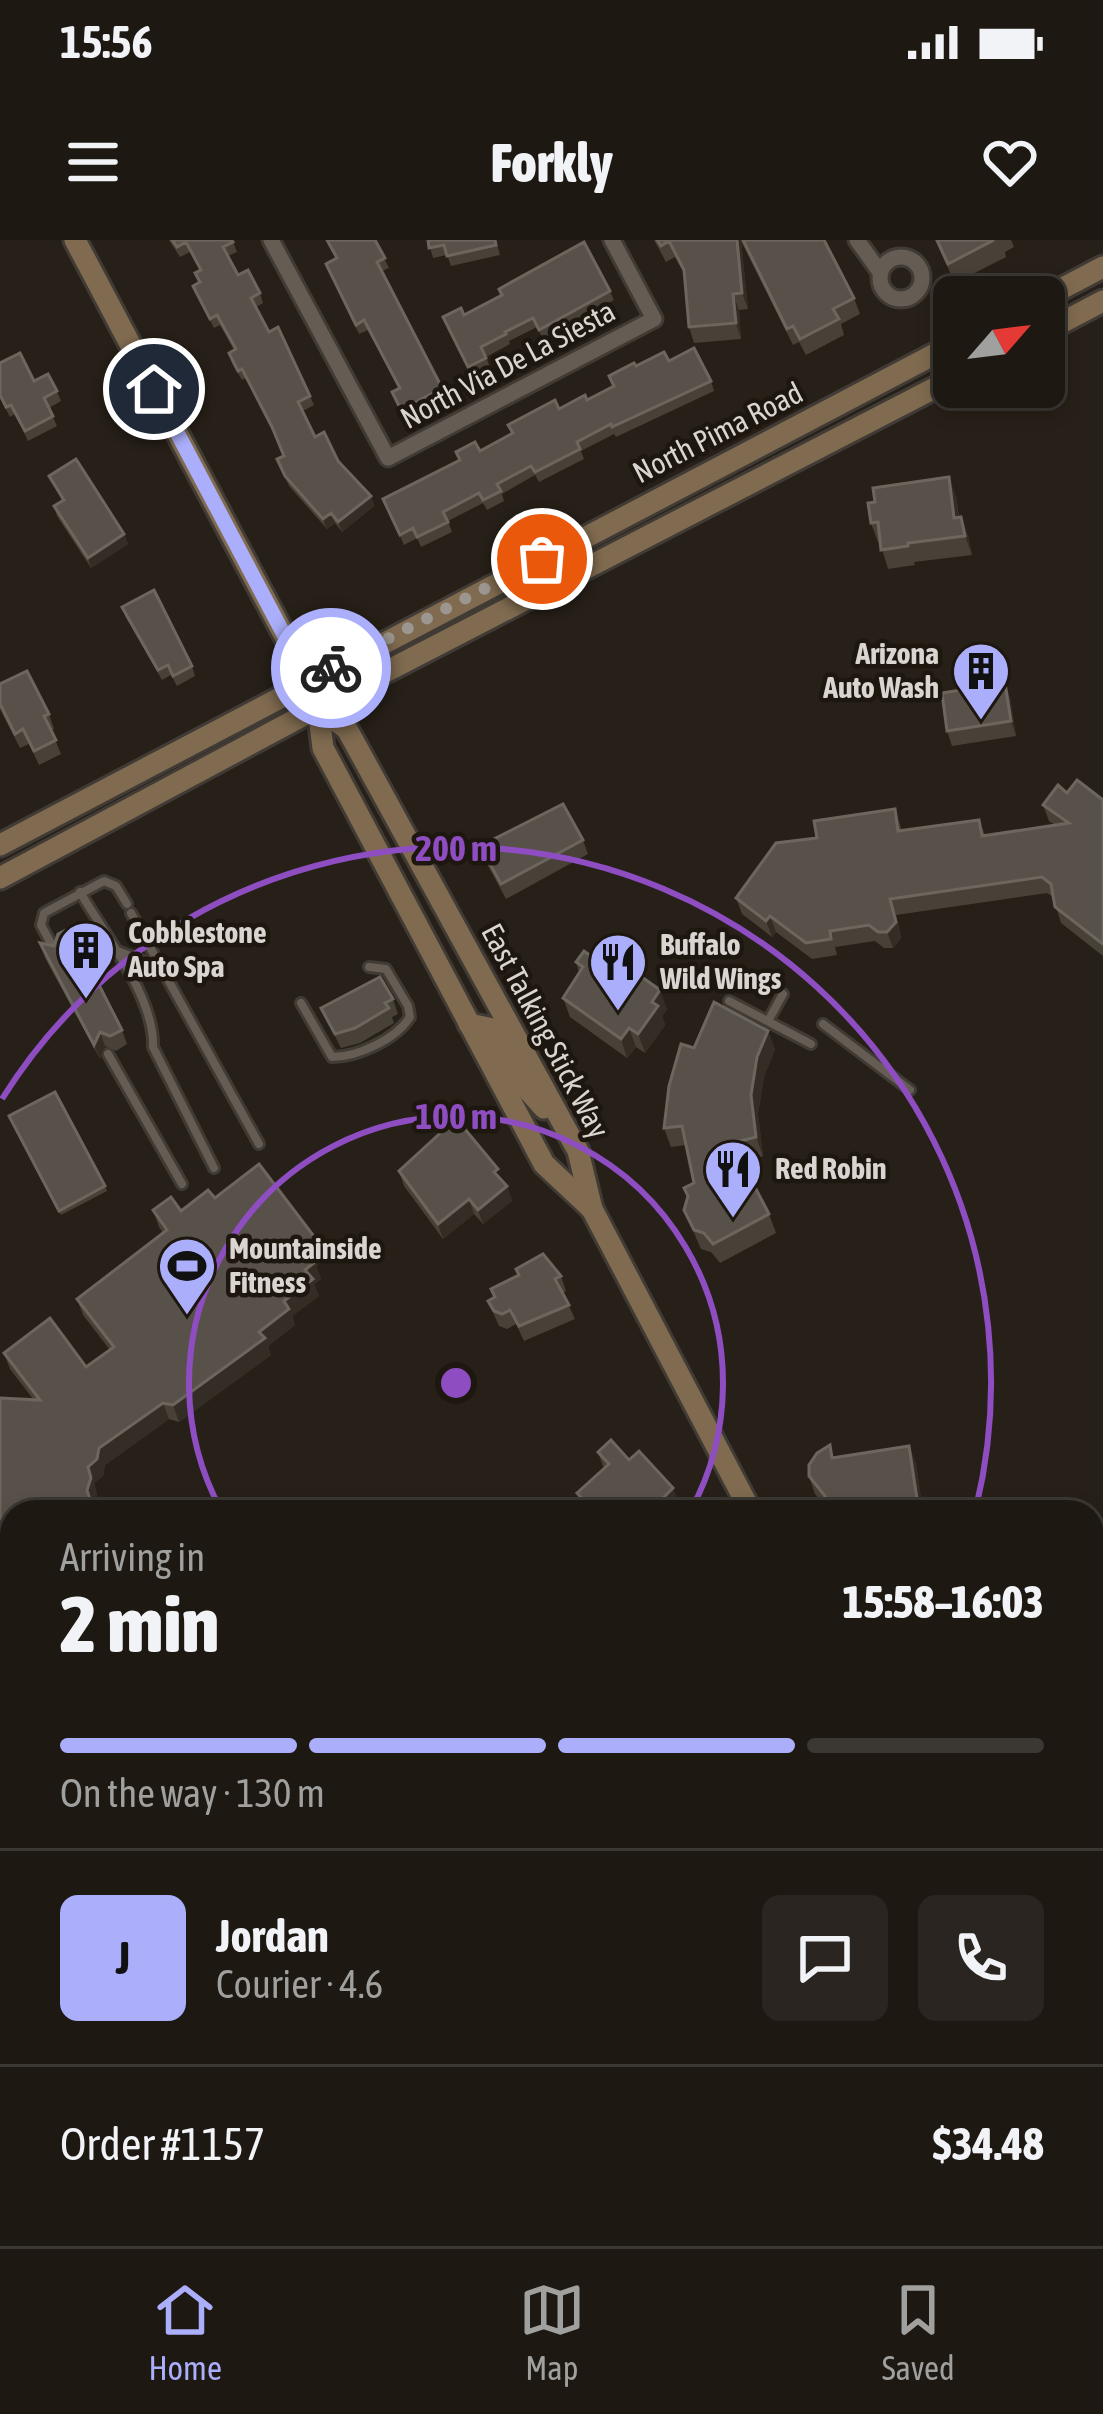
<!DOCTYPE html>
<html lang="en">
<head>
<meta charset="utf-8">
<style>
  :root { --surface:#1d1812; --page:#2a2520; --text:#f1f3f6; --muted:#a0a09f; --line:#3b3732; --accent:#abaffb }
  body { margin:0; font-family:"Asap Condensed",sans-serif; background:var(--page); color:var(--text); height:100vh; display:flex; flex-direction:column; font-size:45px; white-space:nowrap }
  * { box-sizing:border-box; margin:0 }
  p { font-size:39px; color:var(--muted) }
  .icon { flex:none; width:66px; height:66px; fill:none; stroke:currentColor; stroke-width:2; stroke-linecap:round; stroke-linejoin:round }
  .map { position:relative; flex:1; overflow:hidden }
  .drawer { position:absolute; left:0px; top:1260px; width:1104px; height:747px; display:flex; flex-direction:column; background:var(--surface); border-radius:36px 36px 0 0; box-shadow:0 6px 18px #0003,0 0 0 3px var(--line) }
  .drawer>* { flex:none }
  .needle { width:78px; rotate:62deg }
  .buttons { position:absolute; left:933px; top:36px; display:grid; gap:24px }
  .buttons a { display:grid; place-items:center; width:132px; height:132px; border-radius:18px; background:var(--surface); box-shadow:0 6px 18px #0003,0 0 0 3px var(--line); font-size:60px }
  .pin { position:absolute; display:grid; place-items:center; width:102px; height:102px; color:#fff; margin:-51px; border:6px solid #fff; border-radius:50%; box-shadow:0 3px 12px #0007 }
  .courier { position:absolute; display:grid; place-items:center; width:120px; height:120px; margin:-60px; border:9px solid #abaffb; border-radius:50%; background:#fff; color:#222; box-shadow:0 3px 15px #0007 }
  .overview em { font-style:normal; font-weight:800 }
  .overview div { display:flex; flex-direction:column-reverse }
  .overview { display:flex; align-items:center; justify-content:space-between; height:204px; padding:0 60px }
  h1 { font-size:78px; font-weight:800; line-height:90px }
  .bar { display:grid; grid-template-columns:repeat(4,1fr); gap:18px 12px; align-content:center; height:144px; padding:0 60px }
  .bar i { height:15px; border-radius:9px; background:var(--line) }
  .bar .active { background:var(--accent) }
  .bar p { grid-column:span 4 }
  .line { display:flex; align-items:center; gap:30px; padding:0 60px; border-top:3px solid var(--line) }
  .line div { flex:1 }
  .round { display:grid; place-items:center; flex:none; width:126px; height:126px; border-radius:18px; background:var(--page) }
  .status { display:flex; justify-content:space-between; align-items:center; height:84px; padding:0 60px; background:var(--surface); direction:ltr }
  .status svg { height:33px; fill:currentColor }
  header { display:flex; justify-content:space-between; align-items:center; height:156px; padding:0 60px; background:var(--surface); font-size:54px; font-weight:800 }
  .tabs { display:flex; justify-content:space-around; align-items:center; height:168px; border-top:3px solid var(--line); background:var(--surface); font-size:33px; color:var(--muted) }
  .tabs a { display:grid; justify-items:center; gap:6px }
  .tabs .active { color:var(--accent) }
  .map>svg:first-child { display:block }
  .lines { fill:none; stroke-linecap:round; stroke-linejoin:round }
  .service-casing { stroke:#403b35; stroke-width:14 }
  .minor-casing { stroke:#403b35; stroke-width:21 }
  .secondary-casing { stroke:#403b35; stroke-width:27 }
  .service { stroke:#655d53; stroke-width:8 }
  .minor { stroke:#655d53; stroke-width:15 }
  .secondary { stroke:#806b50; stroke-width:21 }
  .wall { fill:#484138 }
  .shaded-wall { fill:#342d25 }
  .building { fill:#585149; stroke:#6c665e; stroke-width:3 }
  .done { stroke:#9b9690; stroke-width:12; stroke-dasharray:0 21.6 }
  .route { stroke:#abaffb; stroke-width:15 }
  .ring { fill:none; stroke:#8e4ec2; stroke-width:6 }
  .labels { text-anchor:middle; stroke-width:9; stroke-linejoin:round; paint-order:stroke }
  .street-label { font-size:30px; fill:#dad5d0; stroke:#1e170f }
  .poi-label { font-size:30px; font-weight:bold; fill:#dad5d0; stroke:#1e170f; text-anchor:start }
  .centre { fill:#8e4ec2; stroke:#1e170f; stroke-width:6 }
  .ring-label { font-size:36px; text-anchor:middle; font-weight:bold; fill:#8e4ec2; stroke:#1e170f; stroke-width:9; stroke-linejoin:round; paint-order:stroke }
</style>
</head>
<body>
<div class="status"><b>15:56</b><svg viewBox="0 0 49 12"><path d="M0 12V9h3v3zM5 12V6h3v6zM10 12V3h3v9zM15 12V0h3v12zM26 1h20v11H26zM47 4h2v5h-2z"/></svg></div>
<header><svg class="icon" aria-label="menu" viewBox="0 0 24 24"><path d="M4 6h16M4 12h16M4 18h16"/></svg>Forkly<svg class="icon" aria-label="heart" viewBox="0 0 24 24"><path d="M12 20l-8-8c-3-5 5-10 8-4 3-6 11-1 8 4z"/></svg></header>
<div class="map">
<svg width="1103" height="2006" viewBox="0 0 1103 2006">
  <rect width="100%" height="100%" fill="#272018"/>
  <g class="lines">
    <defs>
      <g id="service">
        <path d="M80 652C105 695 155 758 153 807L214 928"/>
        <polyline points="131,673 259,904"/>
        <polyline points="115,710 161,728"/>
        <polyline points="56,713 41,685 44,673 104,641 116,646 127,664"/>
        <polyline points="729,761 811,804"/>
        <path d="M301 763 332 817C358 817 396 799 410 777L408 766 386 729 369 727"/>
        <polyline points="768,781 783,754"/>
        <polyline points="823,784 910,850"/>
        <polyline points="108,814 182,944"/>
        <polyline points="802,1995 810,2006"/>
        <polyline points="830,2006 872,1995"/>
        <polyline points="1052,2006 1059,2006"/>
      </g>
      <g id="minor">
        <polyline points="271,0 388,218 654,79 612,0"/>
        <polyline points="857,0 880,32"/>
        <circle cx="901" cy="38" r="21"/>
        <polyline points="1092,1426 1103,1417"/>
      </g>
      <g id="secondary">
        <polyline points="75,0 308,440 318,468 323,508 544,924 592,969"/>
        <polyline points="1044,58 1103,27"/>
        <polyline points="1044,92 1103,61"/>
        <polyline points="318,468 347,489 578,911 592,969 751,1272"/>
        <polyline points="0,605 954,104"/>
        <polyline points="0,638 364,443 954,138"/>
        <polyline points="469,784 493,789 528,850 544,868"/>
        <polyline points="1092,1907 1103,1927"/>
      </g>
    </defs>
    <!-- service casing -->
    <use href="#service" class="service-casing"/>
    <!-- minor casing -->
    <use href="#minor" class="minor-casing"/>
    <!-- secondary casing -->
    <use href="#secondary" class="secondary-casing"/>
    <!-- service -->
    <use href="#service" class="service"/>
    <!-- minor -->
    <use href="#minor" class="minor"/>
    <!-- secondary -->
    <use href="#secondary" class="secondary"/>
  </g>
  <!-- wall -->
  <g class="wall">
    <polygon points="169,0 232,0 233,2 237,12 228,16 238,35 260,53 263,63 256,67 269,92 310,156 314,165 303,171 315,197 371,256 374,266 342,292 335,283 327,289 289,246 277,219 283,216 276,197 246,138 242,140 232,123 229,113 234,110 220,85 214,88 197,55 193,46 199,43 195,33 200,30 190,12 180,17"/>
    <polygon points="326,0 375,0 389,28 382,31 446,158 405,180 392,152 398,148 368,90 359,94 330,33 326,24 336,19"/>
    <polygon points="428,0 496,0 500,15 451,26 447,15 433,18"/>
    <polygon points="654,0 824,0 854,58 860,74 841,84 844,95 806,115 799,102 793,105 741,1 748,69 739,70 741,99 694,103 689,87 685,35 675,17 666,22"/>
    <polygon points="935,0 1011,0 1014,7 1005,12 1006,17 955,43"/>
    <polygon points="610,51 614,60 543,99 537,87 509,101 510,104 486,117 490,127 472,136 443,77"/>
    <polygon points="669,121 711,141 714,151 616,197 614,194 581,211 584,219 539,242 535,235 502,254 504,261 487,270 483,263 448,281 452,292 421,307 417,298 404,305 383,259 460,221 456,212 480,211 511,194 508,185 587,160 613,146 609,136 636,126"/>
    <polygon points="0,123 57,151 61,161 49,168 57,186 28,201 15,174 10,177 0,158"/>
    <polygon points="49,236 124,294 128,304 91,328 57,276 54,266 62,261"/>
    <polygon points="956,256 959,277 961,277 968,296 972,315 914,322 915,325 888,329 880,302 878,302 871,283"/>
    <polygon points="122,367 192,426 195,436 177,446 171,435 162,440 125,376"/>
    <polygon points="0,444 49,474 54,489 51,490 61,514 39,525 29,504 20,508 0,469"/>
    <polygon points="1010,457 1016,496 952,506 947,491"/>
    <polygon points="1067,553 1103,560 1103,716 1061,683 1053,657 1047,653 896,675 901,698 893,708 884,708 875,701 835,707 837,715 812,719 776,692 772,697 742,674 736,658 817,598 895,569 902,591 979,580 985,595 1055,585 1049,581 1043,565"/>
    <polygon points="583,600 588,614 506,659 485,620 480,606"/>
    <polygon points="40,703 122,790 127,804 116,811 105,806 100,819 45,718"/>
    <polygon points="576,722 667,769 662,776 665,785 645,813 636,807 627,818 570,777 563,758 579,732"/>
    <polygon points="393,759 398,774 392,777 394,783 360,803 341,808 321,768"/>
    <polygon points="768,791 775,810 764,836 758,874 763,916 742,922 769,974 776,993 720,1023 711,1012 701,1009 684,970 688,958 684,948 694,943 686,905 671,907 664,888 694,808"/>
    <polygon points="11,881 105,946 107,951 61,975"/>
    <polygon points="399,931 502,940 507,946 512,961 483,984 474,974 443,999 404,946"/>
    <polygon points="215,958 319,1003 325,1020 316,1026 321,1039 314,1044 319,1056 292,1076 295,1085 268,1106 271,1115 179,1182 169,1179 105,1225 103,1236 94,1243 97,1255 93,1267 12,1272 12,1410 0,1410 0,1158 33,1159 10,1129 4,1113 86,1127 110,1110 83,1075 77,1059 163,993 159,987 153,970 181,971"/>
    <polygon points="561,1036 566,1051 563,1053 575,1079 524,1101 516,1084 507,1089 499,1086 488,1061 494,1058 491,1049"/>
    <polygon points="909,1206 916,1224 923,1272 830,1272 815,1254 809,1236 834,1217"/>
    <polygon points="598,1212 629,1220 680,1266 674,1272 584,1272 577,1253 604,1229"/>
    <polygon points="816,1995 844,1995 819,2003"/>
  </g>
  <!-- shaded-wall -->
  <g class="shaded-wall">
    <polygon points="737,0 741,0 748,69 742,53"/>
    <polygon points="733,54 739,70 741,99 736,83"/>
    <polygon points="949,237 956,256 961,297 954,278"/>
    <polygon points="371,256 374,266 342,292 338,282"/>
    <polygon points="331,273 335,283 327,289 323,279"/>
    <polygon points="961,277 968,296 972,315 965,296"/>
    <polygon points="124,294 128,304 91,328 88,318"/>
    <polygon points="1005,443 1010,457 1016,496 1011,481"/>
    <polygon points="890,659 901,698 893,708 887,692"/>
    <polygon points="770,676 776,692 772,697 766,681"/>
    <polygon points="660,750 667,769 662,776 665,785 645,813 638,794 652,762"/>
    <polygon points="629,788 636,807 627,818 621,799"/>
    <polygon points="768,791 775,810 764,836 758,874 763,916 756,897 751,855 757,817"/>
    <polygon points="100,792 105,806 100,819 94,805"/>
    <polygon points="507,946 512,961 483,984 478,970"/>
    <polygon points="469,959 474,974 443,999 438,984"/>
    <polygon points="319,1003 325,1020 316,1026 321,1039 314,1044 319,1056 292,1076 295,1085 268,1106 271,1115 179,1182 173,1165 259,1092 284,1061 305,1030 307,1012"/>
    <polygon points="163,1163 169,1179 105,1225 103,1236 94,1243 97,1255 93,1267 95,1272 87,1272 88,1227 99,1208"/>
    <polygon points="909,1206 916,1224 923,1272 919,1272"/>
    <polygon points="673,1248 680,1266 674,1272 664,1272 660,1261"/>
  </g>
  <!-- building -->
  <g class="building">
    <polygon points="172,0 232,0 233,2 223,7 238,35 248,30 260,53 251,58 269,92 278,87 310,156 298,162 315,197 324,192 338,221 371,256 338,282 331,273 323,279 285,236 277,219 284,216 272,187 242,129 238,131 229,113 236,109 217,75 210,79 193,46 200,42 195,33 201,30 186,2 177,7"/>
    <polygon points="327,0 375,0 385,18 377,22 442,148 401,170 392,152 400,148 364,80 356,85 326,24 337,18"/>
    <polygon points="428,0 495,0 496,5 447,16 444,5 429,8"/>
    <polygon points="657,0 737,0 742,53 733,54 736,83 689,87 684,30 669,1 661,6"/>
    <polygon points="743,0 824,0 854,58 833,69 839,79 800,99 793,86 787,89"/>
    <polygon points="937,0 994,0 948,24"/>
    <polygon points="584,2 610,51 539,90 533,78 505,92 506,94 481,107 486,118 468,127 443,77 461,68 464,75 502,55 499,49"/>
    <polygon points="694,108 711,141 612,187 611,184 577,202 580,209 535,232 531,226 497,244 501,251 483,260 479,253 443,272 448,282 417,297 413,288 400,295 383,259 460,220 456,212 475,202 480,211 513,193 508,185 555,160 559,169 585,155 587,160 614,146 609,136 634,123 636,126 664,112 669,121"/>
    <polygon points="20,113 34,141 48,134 57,151 44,158 53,176 25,191 11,165 6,167 0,155 0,123"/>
    <polygon points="76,219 124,294 88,318 54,266 64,260 49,236"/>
    <polygon points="949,237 954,278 961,277 965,296 908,303 908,306 881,310 878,282 871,283 868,263 875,262 873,248"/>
    <polygon points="154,350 192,426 173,436 168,425 158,430 122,367"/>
    <polygon points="27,431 49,474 44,476 56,500 34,511 23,489 15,494 0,464 0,444"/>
    <polygon points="1005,443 1011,481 947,491 942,453"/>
    <polygon points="1077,540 1103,560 1103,704 1055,667 1051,644 1042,637 890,659 896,682 887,692 878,692 869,685 830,691 831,699 806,703 770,676 766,681 736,658 776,603 817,598 814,581 895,569 898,591 979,580 982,596 1069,583 1043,565 1058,545 1067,553"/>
    <polygon points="563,564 583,600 501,644 480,606"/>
    <polygon points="70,688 122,790 110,796 100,792 94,805 40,703 54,706 58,694"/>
    <polygon points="598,706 660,750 652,762 658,766 638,794 629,788 621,799 563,758 583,727 576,722 584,711 591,716"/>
    <polygon points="380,737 393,759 385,763 389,768 355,788 335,794 321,768"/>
    <polygon points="714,762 768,791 757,817 751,855 756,897 732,903 769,974 713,1004 704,993 694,990 684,970 688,956 684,948 694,943 682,886 664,888 669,846 681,804 694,808"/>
    <polygon points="55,852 105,946 59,971 9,876"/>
    <polygon points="459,882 498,929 494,932 507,946 478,970 469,959 438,984 399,931 448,886 450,889"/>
    <polygon points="259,924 319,1003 307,1012 315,1022 305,1030 313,1039 284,1061 289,1069 259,1092 265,1098 173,1165 163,1163 99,1208 97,1219 88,1227 91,1238 87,1250 91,1263 87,1272 12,1272 12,1394 0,1393 0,1158 40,1160 4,1113 50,1078 86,1127 114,1107 77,1059 167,990 153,970 171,957 181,971 208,950 215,958"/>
    <polygon points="543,1014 561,1036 555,1039 569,1065 519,1086 510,1070 502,1074 494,1071 488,1061 495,1057 491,1049 519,1035 516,1029"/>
    <polygon points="611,1200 629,1220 639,1211 673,1248 660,1261 669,1270 667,1272 589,1272 592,1269 577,1253 609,1224 598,1212"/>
    <polygon points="830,1205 832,1218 909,1206 919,1272 834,1272 825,1256 809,1236 809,1225 817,1213"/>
    <polygon points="293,1995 443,1995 449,2006 273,2006"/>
  </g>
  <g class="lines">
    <!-- done -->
    <polyline class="done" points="331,428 542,319"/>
    <!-- route -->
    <polyline class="route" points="154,149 308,440 331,428"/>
  </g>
  <!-- distance rings -->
  <g class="ring">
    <path d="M221 1270A267 267 0 1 1 691 1270"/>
    <path d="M2 859A535 535 0 0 1 976 1268"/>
  </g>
  <!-- icons -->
  <defs>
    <symbol id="building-pin" viewBox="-11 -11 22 30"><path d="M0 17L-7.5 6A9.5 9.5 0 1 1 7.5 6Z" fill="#abaffb" stroke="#1e170f"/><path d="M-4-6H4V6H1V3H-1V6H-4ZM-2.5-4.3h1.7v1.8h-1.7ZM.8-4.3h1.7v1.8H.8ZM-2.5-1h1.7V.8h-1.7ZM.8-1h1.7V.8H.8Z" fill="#111"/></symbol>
    <symbol id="restaurant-pin" viewBox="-11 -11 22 30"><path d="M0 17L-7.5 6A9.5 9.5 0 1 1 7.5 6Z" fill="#abaffb" stroke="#1e170f"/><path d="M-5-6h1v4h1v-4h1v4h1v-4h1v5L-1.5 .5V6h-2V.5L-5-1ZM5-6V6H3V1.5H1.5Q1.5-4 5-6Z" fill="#111"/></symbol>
    <symbol id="stadium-pin" viewBox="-11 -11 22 30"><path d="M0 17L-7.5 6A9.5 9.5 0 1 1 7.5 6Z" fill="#abaffb" stroke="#1e170f"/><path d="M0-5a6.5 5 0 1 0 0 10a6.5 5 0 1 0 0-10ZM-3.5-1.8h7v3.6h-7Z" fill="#111"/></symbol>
  </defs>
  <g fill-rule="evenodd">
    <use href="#building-pin" x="948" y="398" width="66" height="90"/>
    <use href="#building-pin" x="53" y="677" width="66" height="90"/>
    <use href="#restaurant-pin" x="585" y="689" width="66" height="90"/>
    <use href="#restaurant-pin" x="700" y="896" width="66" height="90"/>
    <use href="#stadium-pin" x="154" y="993" width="66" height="90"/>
  </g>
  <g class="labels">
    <!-- street labels -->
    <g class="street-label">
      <text transform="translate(508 125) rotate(-28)" y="10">North Via De La Siesta</text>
      <text transform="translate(718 193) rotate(-27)" y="10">North Pima Road</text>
      <text transform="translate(545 791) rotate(62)" y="10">East Talking Stick Way</text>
    </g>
    <!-- poi labels -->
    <g class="poi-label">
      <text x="939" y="424" text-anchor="end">Arizona<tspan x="939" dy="34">Auto Wash</tspan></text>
      <text x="128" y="703">Cobblestone<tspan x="128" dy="34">Auto Spa</tspan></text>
      <text x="660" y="715">Buffalo<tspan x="660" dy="34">Wild Wings</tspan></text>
      <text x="775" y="939">Red Robin</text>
      <text x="229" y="1019">Mountainside<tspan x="229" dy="34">Fitness</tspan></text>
    </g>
  </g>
  <circle cx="456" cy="1143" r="18" class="centre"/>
  <g class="ring-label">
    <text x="456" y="621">200 m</text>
    <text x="456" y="889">100 m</text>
  </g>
</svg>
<div class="buttons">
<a><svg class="needle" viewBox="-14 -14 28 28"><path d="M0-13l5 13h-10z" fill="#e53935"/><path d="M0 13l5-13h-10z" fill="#a0a09f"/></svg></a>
</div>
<div class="pin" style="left:542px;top:319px;background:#ea580c"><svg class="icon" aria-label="bag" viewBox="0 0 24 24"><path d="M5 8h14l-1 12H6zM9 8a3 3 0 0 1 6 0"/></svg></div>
<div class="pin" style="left:154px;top:149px;background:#1f2937"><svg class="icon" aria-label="home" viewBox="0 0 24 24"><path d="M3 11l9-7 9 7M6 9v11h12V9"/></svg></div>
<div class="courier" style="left:331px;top:428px"><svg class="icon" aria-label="bike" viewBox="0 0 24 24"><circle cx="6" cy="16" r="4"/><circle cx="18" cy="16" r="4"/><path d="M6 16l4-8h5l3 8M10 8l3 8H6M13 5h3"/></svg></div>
<section class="drawer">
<div class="overview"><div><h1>2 min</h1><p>Arriving in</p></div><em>15:58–16:03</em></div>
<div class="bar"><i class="active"></i><i class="active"></i><i class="active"></i><i></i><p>On the way · 130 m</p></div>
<div class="line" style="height:216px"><b class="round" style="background:var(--accent);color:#111">J</b><div><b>Jordan</b><p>Courier · 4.6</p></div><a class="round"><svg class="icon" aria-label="chat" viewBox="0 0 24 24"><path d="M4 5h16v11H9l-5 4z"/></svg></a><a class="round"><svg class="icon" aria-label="phone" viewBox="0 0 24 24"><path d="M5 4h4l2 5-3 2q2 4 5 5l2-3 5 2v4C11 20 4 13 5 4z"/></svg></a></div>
<div class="line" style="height:156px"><div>Order #1157</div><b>$34.48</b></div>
</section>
</div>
<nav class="tabs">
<a class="active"><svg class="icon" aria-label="home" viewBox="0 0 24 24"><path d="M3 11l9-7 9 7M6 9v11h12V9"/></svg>Home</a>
<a><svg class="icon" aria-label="map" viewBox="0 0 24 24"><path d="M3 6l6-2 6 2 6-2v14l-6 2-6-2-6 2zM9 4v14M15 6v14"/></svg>Map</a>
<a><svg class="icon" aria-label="saved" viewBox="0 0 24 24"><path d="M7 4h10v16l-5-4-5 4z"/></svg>Saved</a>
</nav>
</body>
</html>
